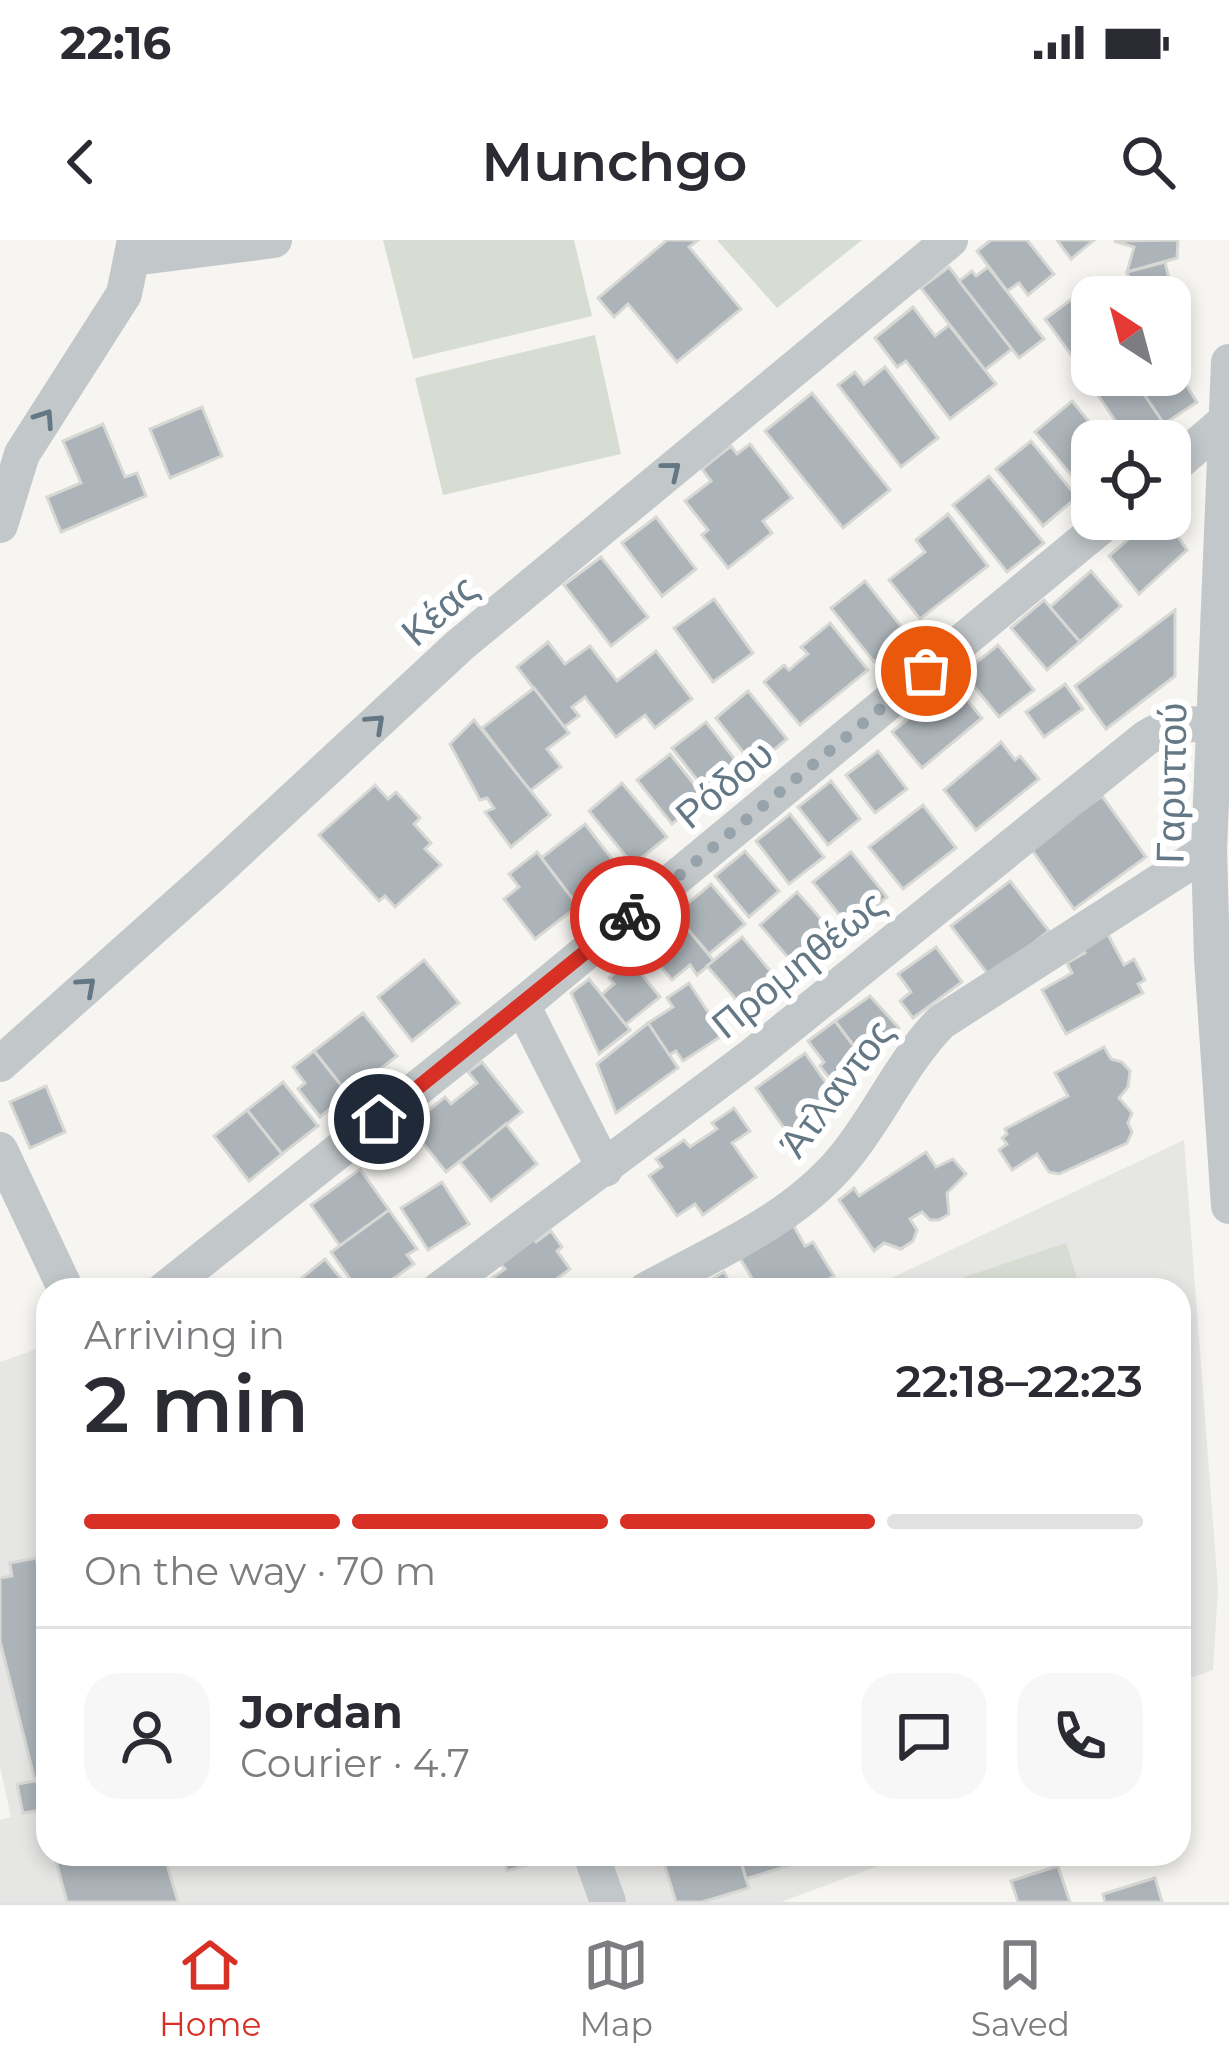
<!DOCTYPE html>
<html lang="en">
<head>
<meta charset="utf-8">
<style>
  :root { --surface:#fff; --page:#f7f7f7; --text:#2b2b33; --muted:#7c7c81; --line:#e1e1e2; --accent:#d93025 }
  body { margin:0; font-family:Montserrat,sans-serif; background:var(--page); color:var(--text); height:100vh; display:flex; flex-direction:column; font-size:45px; white-space:nowrap }
  * { box-sizing:border-box; margin:0 }
  p { font-size:39px; color:var(--muted) }
  .icon { flex:none; width:66px; height:66px; fill:none; stroke:currentColor; stroke-width:2; stroke-linecap:round; stroke-linejoin:round }
  .map { position:relative; flex:1; overflow:hidden }
  .details { position:absolute; left:36px; top:1038px; width:1155px; height:588px; display:flex; flex-direction:column; background:var(--surface); border-radius:36px; box-shadow:0 6px 18px #0003 }
  .details>* { flex:none }
  .needle { width:78px; rotate:324deg }
  .controls { position:absolute; left:1071px; top:36px; display:grid; gap:24px }
  .controls a { display:grid; place-items:center; width:120px; height:120px; border-radius:24px; background:var(--surface); box-shadow:0 6px 18px #0003; font-size:60px }
  .pin { position:absolute; display:grid; place-items:center; width:102px; height:102px; color:#fff; margin:-51px; border:6px solid #fff; border-radius:50%; box-shadow:0 3px 12px #0007 }
  .courier { position:absolute; display:grid; place-items:center; width:120px; height:120px; margin:-60px; border:9px solid #d93025; border-radius:50%; background:#fff; color:#222; box-shadow:0 3px 15px #0007 }
  .head em { font-style:normal; font-weight:600 }
  .head div { display:flex; flex-direction:column-reverse }
  .head { display:flex; align-items:center; justify-content:space-between; height:204px; padding:0 48px }
  h1 { font-size:78px; font-weight:600; line-height:90px }
  .bar { display:grid; grid-template-columns:repeat(4,1fr); gap:18px 12px; align-content:center; height:144px; padding:0 48px }
  .bar i { height:15px; border-radius:9px; background:var(--line) }
  .bar .selected { background:var(--accent) }
  .bar p { grid-column:span 4 }
  .line { display:flex; align-items:center; gap:30px; padding:0 48px; border-top:3px solid var(--line) }
  .line div { flex:1 }
  .round { display:grid; place-items:center; flex:none; width:126px; height:126px; border-radius:36px; background:var(--page) }
  .status { display:flex; justify-content:space-between; align-items:center; height:84px; padding:0 60px; background:var(--surface); direction:ltr }
  .status svg { height:33px; fill:currentColor }
  header { display:flex; justify-content:space-between; align-items:center; height:156px; padding:0 48px; background:var(--surface); font-size:54px; font-weight:600 }
  .dock { display:flex; justify-content:space-around; align-items:center; height:168px; border-top:3px solid var(--line); background:var(--surface); font-size:33px; color:var(--muted) }
  .dock a { display:grid; justify-items:center; gap:6px }
  .dock .selected { color:var(--accent) }
  .map>svg:first-child { display:block }
  .built { fill:#e6e7e5 }
  .green { fill:#d7ddd2 }
  .building { fill:#acb4b9; stroke:#d7d7d4; stroke-width:3 }
  .lines { fill:none; stroke-linecap:round; stroke-linejoin:round }
  .minor { stroke:#c2c7c9; stroke-width:36 }
  .oneway { stroke:#637784 }
  .done { stroke:#96a3aa; stroke-width:12; stroke-dasharray:0 21.6 }
  .route { stroke:#d93025; stroke-width:15 }
  .labels { text-anchor:middle; stroke-width:12; stroke-linejoin:round; paint-order:stroke }
  .street-label { font-size:39px; fill:#637784; stroke:#fff }
</style>
</head>
<body>
<div class="status"><b>22:16</b><svg viewBox="0 0 49 12"><path d="M0 12V9h3v3zM5 12V6h3v6zM10 12V3h3v9zM15 12V0h3v12zM26 1h20v11H26zM47 4h2v5h-2z"/></svg></div>
<header><svg class="icon" aria-label="back" viewBox="0 0 24 24"><path d="M15 5l-7 7 7 7"/></svg>Munchgo<svg class="icon" aria-label="search" viewBox="0 0 24 24"><circle cx="10" cy="10" r="6"/><path d="M15 15l6 6"/></svg></header>
<div class="map">
<svg width="1229" height="1662" viewBox="0 0 1229 1662">
  <rect width="100%" height="100%" fill="#f6f5f1"/>
  <!-- built -->
  <g class="built">
    <polygon points="1184,900 1218,1349 1213,1430 1179,1442 1179,1050 866,1050"/>
    <polygon points="48,1105 48,1614 910,1614 781,1662 0,1662 0,1580 11,1577 0,1527 0,1122"/>
  </g>
  <!-- green -->
  <g class="green">
    <polygon points="383,0 574,0 592,76 413,119"/>
    <polygon points="717,0 862,0 777,68"/>
    <polygon points="595,95 621,214 443,255 415,138"/>
    <polygon points="1066,1003 1081,1050 926,1050"/>
  </g>
  <!-- building -->
  <g class="building">
    <polygon points="667,0 698,0 689,7 741,69 677,122 628,64 614,77 598,58"/>
    <polygon points="991,0 1027,0 1054,34 1028,55 1019,43 1007,51 977,11"/>
    <polygon points="1057,0 1094,0 1071,19"/>
    <polygon points="1178,0 1177,18 1127,32 1134,7 1114,1"/>
    <polygon points="1165,22 1179,80 1170,82 1170,57 1119,57 1116,44 1130,41 1127,32"/>
    <polygon points="949,27 1012,109 985,130 921,48"/>
    <polygon points="988,27 1044,99 1019,118 959,41 972,31 976,36"/>
    <polygon points="1088,47 1095,57 1092,135 1088,138 1045,79"/>
    <polygon points="913,67 935,96 949,85 996,144 950,179 906,121 897,127 875,98"/>
    <polygon points="1170,120 1197,162 1164,184 1131,135 1170,135"/>
    <polygon points="885,127 938,198 901,227 838,145 855,132 864,144"/>
    <polygon points="1115,135 1131,135 1164,184 1138,201 1129,201 1094,149"/>
    <polygon points="812,153 890,250 843,288 765,191"/>
    <polygon points="1072,161 1105,201 1092,201 1092,241 1083,249 1035,192"/>
    <polygon points="202,167 222,216 170,238 150,189"/>
    <polygon points="103,184 125,237 137,233 146,256 61,292 47,257 81,243 63,201"/>
    <polygon points="1031,201 1077,257 1043,286 996,229"/>
    <polygon points="750,204 792,258 763,281 772,293 728,328 702,295 708,290 685,261 711,241 702,229 731,206 737,214"/>
    <polygon points="989,236 1044,303 1007,332 953,265"/>
    <polygon points="948,274 988,326 920,379 889,340 925,312 916,300"/>
    <polygon points="656,277 696,329 662,356 622,303"/>
    <polygon points="1145,279 1166,279 1187,310 1139,354 1109,316 1141,288"/>
    <polygon points="601,317 648,377 611,406 564,345"/>
    <polygon points="1091,331 1121,366 1080,402 1050,367"/>
    <polygon points="865,341 908,395 874,422 831,368"/>
    <polygon points="714,359 753,413 713,442 674,388"/>
    <polygon points="1044,360 1080,402 1047,430 1011,388"/>
    <polygon points="1175,370 1175,436 1106,489 1075,446"/>
    <polygon points="830,383 868,430 800,485 764,442 784,425 789,430 808,414 801,407"/>
    <polygon points="548,402 565,424 590,406 617,441 656,411 692,459 655,488 645,475 616,497 585,457 572,467 579,476 564,487 517,427"/>
    <polygon points="998,405 1034,450 999,477 963,433"/>
    <polygon points="952,442 982,478 922,528 892,492"/>
    <polygon points="1065,444 1083,469 1044,497 1026,472"/>
    <polygon points="534,448 569,493 547,509 561,527 530,551 482,488"/>
    <polygon points="748,451 787,499 754,526 716,478"/>
    <polygon points="474,480 550,575 511,607 485,572 494,568 487,558 480,560 450,504"/>
    <polygon points="706,482 739,525 706,551 672,508"/>
    <polygon points="1001,502 1015,520 1020,516 1039,539 976,590 944,550"/>
    <polygon points="878,511 907,549 875,573 846,535"/>
    <polygon points="670,514 705,558 672,584 637,540"/>
    <polygon points="831,541 860,579 828,605 798,567"/>
    <polygon points="622,543 667,597 633,625 589,571"/>
    <polygon points="375,545 388,559 396,552 420,578 414,584 431,603 425,609 441,625 395,667 385,656 379,661 319,595"/>
    <polygon points="1102,556 1146,617 1074,669 1030,607"/>
    <polygon points="923,565 956,608 903,649 869,607"/>
    <polygon points="790,574 824,617 789,644 756,601"/>
    <polygon points="585,584 622,632 578,666 541,618"/>
    <polygon points="745,611 779,651 749,677 715,636"/>
    <polygon points="537,612 578,666 535,699 504,659 519,647 509,634"/>
    <polygon points="851,612 887,657 850,688 813,642"/>
    <polygon points="1010,641 1049,691 990,737 951,686"/>
    <polygon points="711,644 745,684 709,714 675,674"/>
    <polygon points="797,652 835,695 797,728 760,685"/>
    <polygon points="675,674 714,721 697,735 690,725 672,740 647,710 663,697 657,690"/>
    <polygon points="1105,689 1124,725 1134,719 1145,740 1138,744 1143,753 1066,794 1042,750 1072,733 1067,723 1085,713 1080,703"/>
    <polygon points="742,697 781,744 747,772 707,726"/>
    <polygon points="936,707 962,742 913,778 900,761 911,752 898,734"/>
    <polygon points="424,720 459,763 412,801 378,757"/>
    <polygon points="630,720 660,757 625,785 601,755 614,744 609,738"/>
    <polygon points="589,739 630,790 599,814 571,753"/>
    <polygon points="689,743 723,795 683,821 676,811 669,815 648,783 673,767 667,758"/>
    <polygon points="870,756 899,788 868,825 835,781"/>
    <polygon points="363,773 397,816 348,854 314,811"/>
    <polygon points="835,781 870,828 839,851 820,826 824,822 808,801"/>
    <polygon points="648,783 678,828 616,873 597,824"/>
    <polygon points="1104,807 1111,819 1122,822 1130,831 1128,847 1119,858 1132,873 1128,883 1132,892 1127,903 1059,934 1049,932 1037,914 1012,930 999,910 1007,904 1002,898 1007,894 1005,889 1068,856 1055,833"/>
    <polygon points="314,811 348,854 320,877 298,849 305,843 293,827"/>
    <polygon points="805,813 841,864 791,898 756,848"/>
    <polygon points="482,822 522,872 446,932 409,886 445,857 451,864 477,843 468,832"/>
    <polygon points="283,842 318,886 282,914 247,870"/>
    <polygon points="46,846 65,892 30,908 10,862"/>
    <polygon points="734,868 750,891 732,903 756,937 703,975 695,964 677,976 649,936 662,927 656,919 684,900 690,907 717,889 712,883"/>
    <polygon points="247,870 282,914 249,941 214,896"/>
    <polygon points="506,884 537,924 491,961 460,922"/>
    <polygon points="926,912 936,927 953,919 966,934 947,953 949,974 939,980 930,980 922,972 910,979 917,990 913,1001 901,1009 884,1003 874,1011 839,960 854,948 859,956"/>
    <polygon points="360,929 389,970 340,1006 311,965"/>
    <polygon points="442,942 469,984 428,1010 401,968"/>
    <polygon points="389,970 417,1009 407,1015 414,1024 377,1050 358,1050 331,1012"/>
    <polygon points="792,983 805,1006 813,1002 834,1036 810,1050 759,1050 738,1015"/>
    <polygon points="551,991 562,1007 557,1011 570,1029 555,1040 562,1050 464,1050 475,1042 479,1047 505,1029 499,1022 533,998 536,1002"/>
    <polygon points="325,1019 350,1050 287,1050"/>
    <polygon points="724,1032 734,1050 676,1050 704,1034 708,1041"/>
    <polygon points="36,1318 40,1332 47,1330 48,1334 48,1590 43,1570 23,1573 17,1544 35,1541 0,1401 0,1338 12,1336 10,1323"/>
    <polygon points="54,1614 164,1614 178,1662 67,1662"/>
    <polygon points="501,1614 543,1614 544,1620 507,1631"/>
    <polygon points="661,1614 739,1614 749,1648 702,1662 676,1662"/>
    <polygon points="739,1614 801,1614 803,1621 746,1639"/>
    <polygon points="1058,1626 1070,1662 1018,1662 1011,1641"/>
    <polygon points="1155,1638 1162,1662 1105,1662 1103,1654"/>
  </g>
  <g class="lines">
    <!-- minor -->
    <g class="minor">
      <polyline points="133,18 274,0"/>
      <polyline points="1229,122 1209,610 1212,718 1229,966"/>
      <polyline points="1170,229 1227,180"/>
      <polyline points="0,285 22,214 124,54 135,0"/>
      <polyline points="522,765 605,929"/>
      <polyline points="0,824 213,634 460,405 950,0"/>
      <polyline points="0,910 66,1050"/>
      <polyline points="164,1050 522,765 1110,279"/>
      <path d="M439 1050 751 817 1146 498C1173 480 1198 484 1229 486"/>
      <path d="M646 1050C715 1012 794 980 845 917 880 874 902 822 941 782L1209 610"/>
      <polyline points="594,1623 608,1662"/>
    </g>
  </g>
  <!-- one-way arrows -->
  <defs><path id="oneway-chevron" d="M-2-3.5L2.5 0L-2 3.5" fill="none" stroke-width="1.6" stroke-linecap="round" stroke-linejoin="round" transform="scale(3)"/></defs>
  <g class="oneway">
    <use href="#oneway-chevron" transform="translate(45 178) rotate(-56)"/>
    <use href="#oneway-chevron" transform="translate(672 230) rotate(-39)"/>
    <use href="#oneway-chevron" transform="translate(376 483) rotate(-43)"/>
    <use href="#oneway-chevron" transform="translate(87 746) rotate(-42)"/>
  </g>
  <g class="lines">
    <!-- done -->
    <polyline class="done" points="630,676 926,431"/>
    <!-- route -->
    <polyline class="route" points="379,879 630,676"/>
  </g>
  <g class="labels">
    <!-- street labels -->
    <g class="street-label">
      <text transform="translate(439 370) rotate(-41)" y="14">Κέας</text>
      <text transform="translate(1171 543) rotate(-89)" y="14">Γαρυττού</text>
      <text transform="translate(724 544) rotate(-40)" y="14">Ρόδου</text>
      <text transform="translate(798 724) rotate(-39)" y="14">Προμηθέως</text>
      <text transform="translate(836 848) rotate(-53)" y="14">Άτλαντος</text>
    </g>
  </g>
</svg>
<div class="controls">
<a><svg class="needle" viewBox="-14 -14 28 28"><path d="M0-13l5 13h-10z" fill="#e53935"/><path d="M0 13l5-13h-10z" fill="#7c7c81"/></svg></a>
<a><svg class="icon" aria-label="locate" viewBox="0 0 24 24"><circle cx="12" cy="12" r="6"/><path d="M12 2v4M12 18v4M2 12h4M18 12h4"/></svg></a>
</div>
<div class="pin" style="left:926px;top:431px;background:#ea580c"><svg class="icon" aria-label="bag" viewBox="0 0 24 24"><path d="M5 8h14l-1 12H6zM9 8a3 3 0 0 1 6 0"/></svg></div>
<div class="pin" style="left:379px;top:879px;background:#1f2937"><svg class="icon" aria-label="home" viewBox="0 0 24 24"><path d="M3 11l9-7 9 7M6 9v11h12V9"/></svg></div>
<div class="courier" style="left:630px;top:676px"><svg class="icon" aria-label="bike" viewBox="0 0 24 24"><circle cx="6" cy="16" r="4"/><circle cx="18" cy="16" r="4"/><path d="M6 16l4-8h5l3 8M10 8l3 8H6M13 5h3"/></svg></div>
<section class="details">
<div class="head"><div><h1>2 min</h1><p>Arriving in</p></div><em>22:18–22:23</em></div>
<div class="bar"><i class="selected"></i><i class="selected"></i><i class="selected"></i><i></i><p>On the way · 70 m</p></div>
<div class="line" style="height:216px"><a class="round"><svg class="icon" aria-label="person" viewBox="0 0 24 24"><circle cx="12" cy="8" r="4"/><path d="M4 21q1-7 8-7t8 7"/></svg></a><div><b>Jordan</b><p>Courier · 4.7</p></div><a class="round"><svg class="icon" aria-label="chat" viewBox="0 0 24 24"><path d="M4 5h16v11H9l-5 4z"/></svg></a><a class="round"><svg class="icon" aria-label="phone" viewBox="0 0 24 24"><path d="M5 4h4l2 5-3 2q2 4 5 5l2-3 5 2v4C11 20 4 13 5 4z"/></svg></a></div>
</section>
</div>
<nav class="dock">
<a class="selected"><svg class="icon" aria-label="home" viewBox="0 0 24 24"><path d="M3 11l9-7 9 7M6 9v11h12V9"/></svg>Home</a>
<a><svg class="icon" aria-label="map" viewBox="0 0 24 24"><path d="M3 6l6-2 6 2 6-2v14l-6 2-6-2-6 2zM9 4v14M15 6v14"/></svg>Map</a>
<a><svg class="icon" aria-label="saved" viewBox="0 0 24 24"><path d="M7 4h10v16l-5-4-5 4z"/></svg>Saved</a>
</nav>
</body>
</html>
